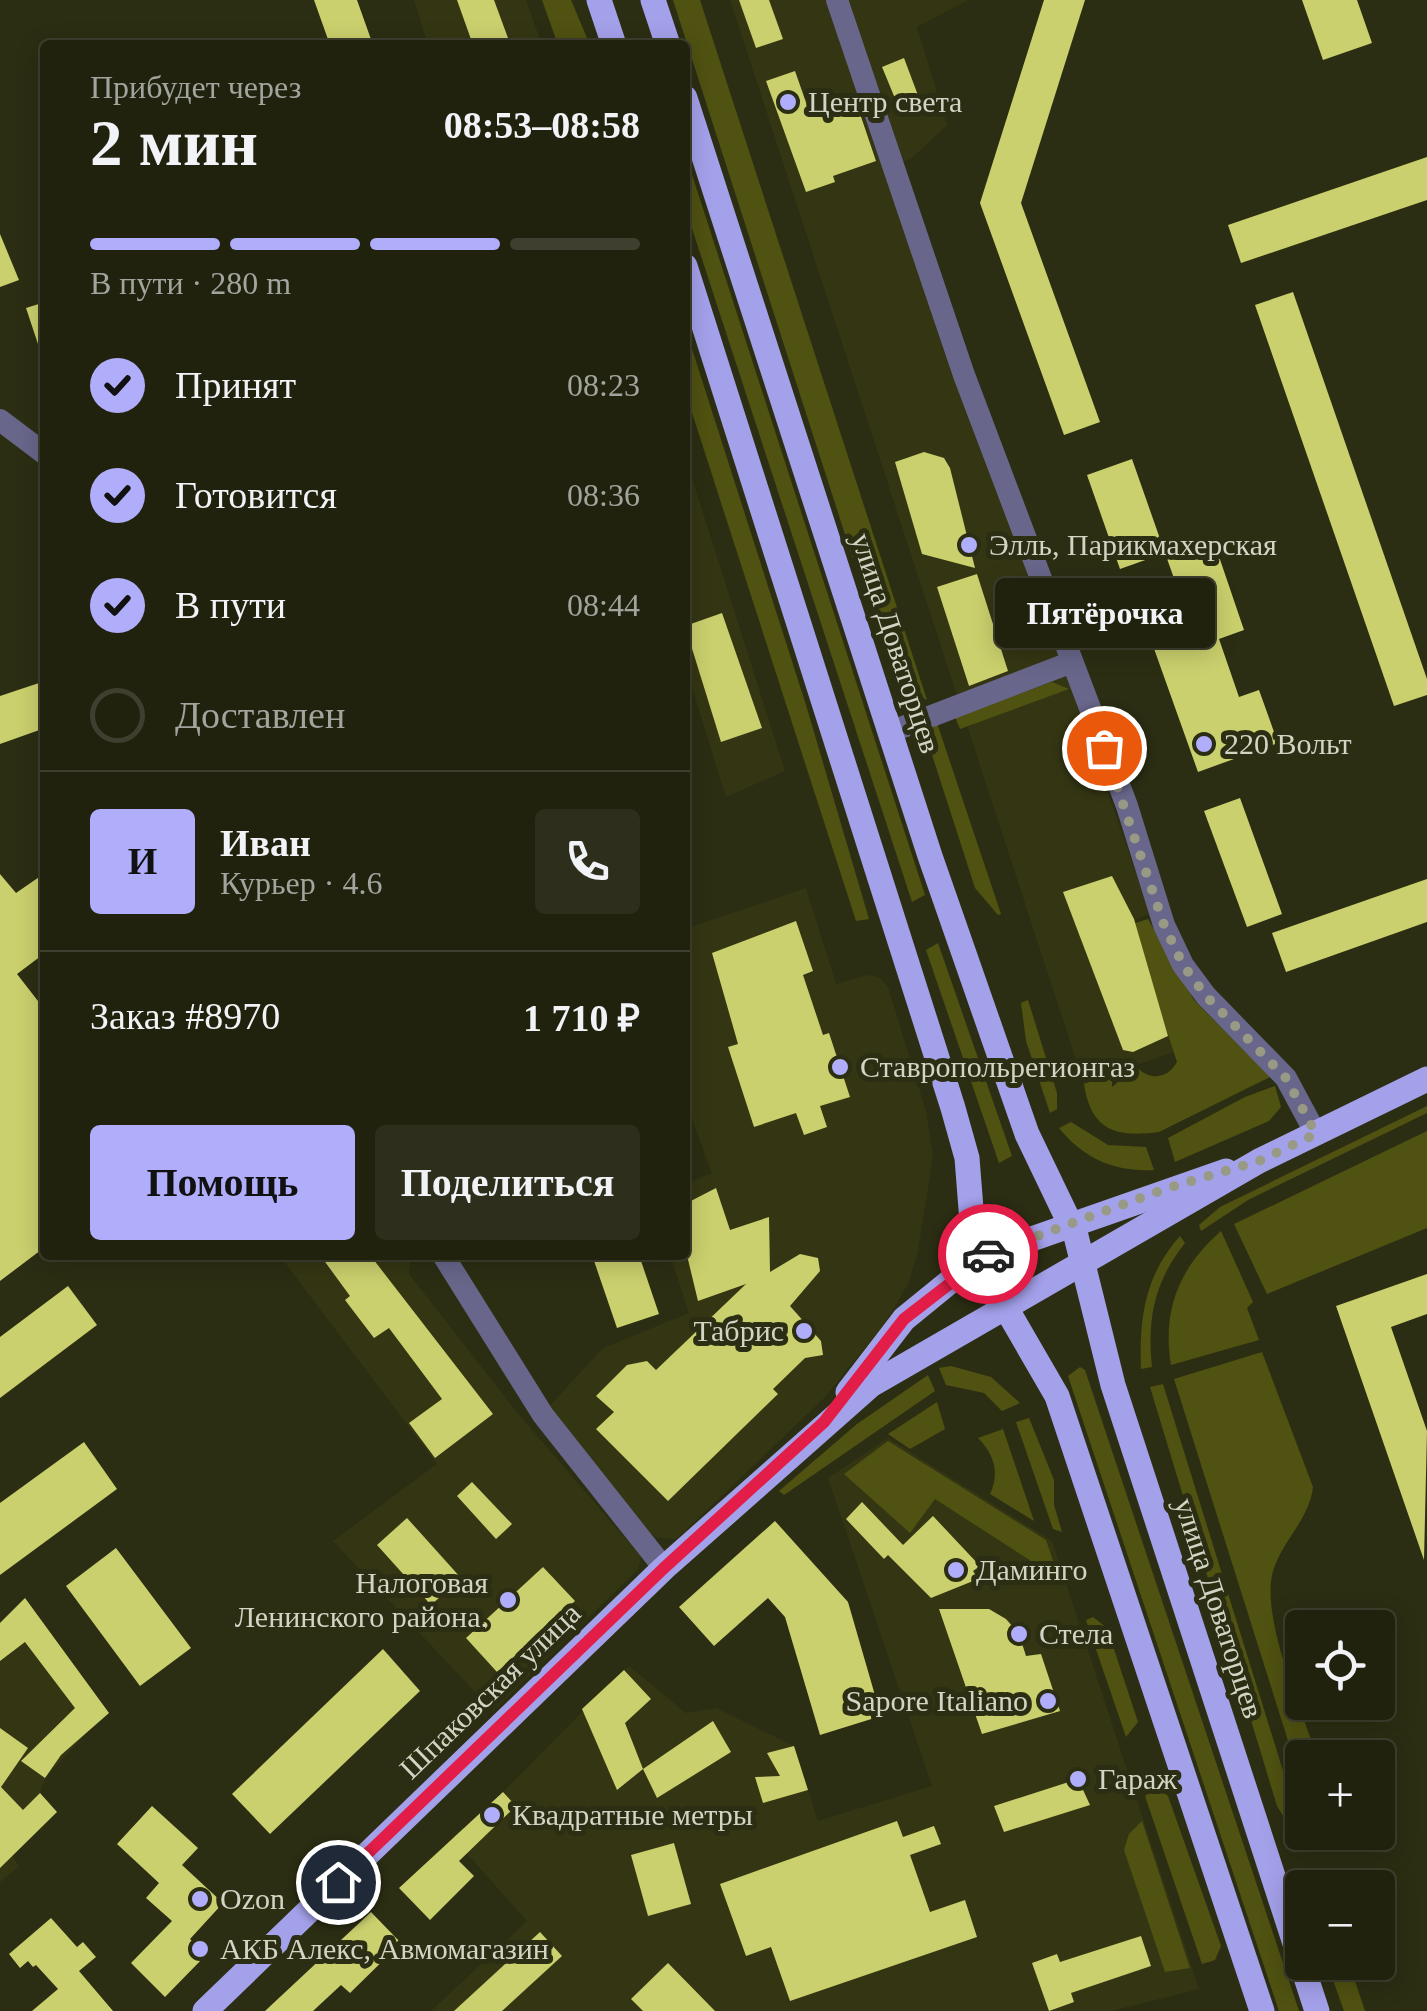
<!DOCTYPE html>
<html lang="ru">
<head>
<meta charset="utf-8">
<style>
  :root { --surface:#21220e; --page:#2d2f1c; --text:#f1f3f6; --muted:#a2a49e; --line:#3e3f2e; --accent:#b0aefa }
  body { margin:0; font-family:"Times New Roman",serif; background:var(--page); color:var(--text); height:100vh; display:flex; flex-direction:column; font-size:38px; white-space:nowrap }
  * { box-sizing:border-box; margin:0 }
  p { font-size:32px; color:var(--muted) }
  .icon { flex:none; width:55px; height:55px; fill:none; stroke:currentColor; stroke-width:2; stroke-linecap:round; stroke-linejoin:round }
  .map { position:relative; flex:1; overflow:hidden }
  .details { position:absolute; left:40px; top:40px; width:650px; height:1220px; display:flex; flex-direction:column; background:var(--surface); border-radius:10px; box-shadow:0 5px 25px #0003,0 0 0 2px var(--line) }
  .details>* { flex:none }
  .fabs { position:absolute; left:1285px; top:1610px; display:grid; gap:20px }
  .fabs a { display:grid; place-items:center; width:110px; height:110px; border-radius:10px; background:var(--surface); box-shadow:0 5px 25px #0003,0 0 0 2px var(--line); font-size:50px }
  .pin { position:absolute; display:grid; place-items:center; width:85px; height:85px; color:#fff; margin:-42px; border:5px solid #fff; border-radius:50%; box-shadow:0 2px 10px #0007 }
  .courier { position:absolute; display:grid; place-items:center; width:100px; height:100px; margin:-50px; border:8px solid #e11d48; border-radius:50%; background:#fff; color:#222; box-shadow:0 2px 12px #0007 }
  .bubble { position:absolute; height:70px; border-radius:10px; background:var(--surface); box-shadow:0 5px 25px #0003,0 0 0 2px var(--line); font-size:32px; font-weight:700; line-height:70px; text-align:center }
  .overview em { font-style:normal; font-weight:700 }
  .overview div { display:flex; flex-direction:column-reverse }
  .overview { display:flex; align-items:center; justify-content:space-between; height:170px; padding:0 50px }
  h1 { font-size:65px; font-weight:700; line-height:75px }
  .bar { display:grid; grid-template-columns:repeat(4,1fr); gap:15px 10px; align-content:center; height:120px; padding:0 50px }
  .bar i { height:12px; border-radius:8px; background:var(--line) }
  .bar .current { background:var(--accent) }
  .bar p { grid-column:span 4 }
  .line { display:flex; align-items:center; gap:25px; padding:0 50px; border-top:2px solid var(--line) }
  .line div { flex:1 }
  .round { display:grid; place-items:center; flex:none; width:105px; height:105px; border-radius:10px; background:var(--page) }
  ol { padding:0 50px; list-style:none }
  li { display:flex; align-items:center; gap:30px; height:110px }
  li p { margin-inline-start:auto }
  li .icon { padding:10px; border-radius:50%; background:var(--accent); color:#111; stroke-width:4 }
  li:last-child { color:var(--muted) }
  li i { width:55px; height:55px; border:5px solid var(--line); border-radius:50% }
  .action { display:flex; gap:20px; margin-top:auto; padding:20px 50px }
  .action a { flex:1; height:115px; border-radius:10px; background:var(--accent); color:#111; font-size:40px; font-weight:700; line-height:115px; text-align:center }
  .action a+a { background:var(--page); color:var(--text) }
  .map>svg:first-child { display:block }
  .built { fill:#343613 }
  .green { fill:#505211 }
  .building { fill:#cad06d }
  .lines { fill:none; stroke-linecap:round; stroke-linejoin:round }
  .minor { stroke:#68678b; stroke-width:22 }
  .major { stroke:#a4a1eb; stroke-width:25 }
  .done { stroke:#989a86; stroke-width:10; stroke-dasharray:0 18 }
  .route { stroke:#e11d48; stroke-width:12 }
  .poi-dot { fill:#b0aefa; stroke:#2c2e13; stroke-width:4 }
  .labels { text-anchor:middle; stroke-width:10; stroke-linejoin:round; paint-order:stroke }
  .poi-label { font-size:30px; fill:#d2d4c4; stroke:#2c2e13; text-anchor:start }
  .street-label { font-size:30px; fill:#d2d4c4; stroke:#2c2e13 }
</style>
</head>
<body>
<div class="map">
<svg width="1427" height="2011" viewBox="0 0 1427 2011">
  <rect width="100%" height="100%" fill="#2c2e13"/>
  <!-- built -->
  <g class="built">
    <polygon points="414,0 526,0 542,45 428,45"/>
    <polygon points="730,0 968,0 917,27 947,125 911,159 890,165 1150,914 1135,920 1181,1049 1084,1084"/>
    <polygon points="685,456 785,771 726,797 685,665"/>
    <polygon points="806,888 836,984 868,975 879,977 888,987 926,1111 933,1155 918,1251 908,1284 885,1323 824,1398 683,1533 675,1539 658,1538 644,1530 547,1409 603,1348 689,1313 670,1255 685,1255 685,1184 712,1173 685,1101 685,929"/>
    <polygon points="279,1255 411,1255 409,1274 515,1410 641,1557 638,1569 493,1711 333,1541 437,1464"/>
    <polygon points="888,1438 1052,1541 1199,1989 1111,2011 431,2011 527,1921 452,1837 468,1825 515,1806 503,1792 583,1711 617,1789 625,1723 651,1699 624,1670 629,1666 686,1713 716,1708 794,1746 818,1821 932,1786 828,1478"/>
    <polygon points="25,1598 90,1729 45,1778 40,1793 57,1812 12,1855 19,1867 0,1882 0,1623"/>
  </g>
  <!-- green -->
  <g class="green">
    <polygon points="542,0 571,0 590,45 558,45"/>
    <polygon points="673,0 700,0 927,700 909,691 852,556"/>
    <polygon points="685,153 925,895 912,902 685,207"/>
    <polygon points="685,327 806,705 869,919 856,921 685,391"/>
    <polygon points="1052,682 1069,689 960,729 955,717"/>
    <polygon points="936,720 1001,914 998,915 975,888 925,733"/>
    <path d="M1148 919 1194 1000 1270 1077 1159 1132C1115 1138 1091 1130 1084 1084L1112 1074V1087L1136 1067C1151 1081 1167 1079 1177 1062L1132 924Z"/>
    <polygon points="938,943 1012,1156 999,1163 926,950"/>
    <polygon points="1028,1000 1057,1093 1057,1109 1050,1113 1026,1041 1021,1003"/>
    <polygon points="1275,1086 1281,1107 1269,1121 1175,1162 1168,1138 1245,1097"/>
    <polygon points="1427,1106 1427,1113 1248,1200 1201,1231 1199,1225 1220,1207"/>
    <path d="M1071 1122 1108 1145 1146 1147 1154 1170C1115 1172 1084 1159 1059 1128Z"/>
    <polygon points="1427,1131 1427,1228 1267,1294 1234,1224"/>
    <path d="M1221 1231 1253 1302 1247 1308 1259 1340 1171 1365C1162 1310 1179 1268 1221 1231Z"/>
    <path d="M1180 1236 1185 1243C1154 1282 1147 1319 1152 1367L1141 1369C1139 1318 1145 1275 1180 1236Z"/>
    <path d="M1262 1352 1313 1487C1310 1518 1282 1541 1273 1571 1260 1618 1302 1710 1317 1757L1302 1758V1785L1174 1379Z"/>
    <polygon points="951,1366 991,1377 1020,1403 1002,1411 984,1393 946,1385 939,1368"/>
    <polygon points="1080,1367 1085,1370 1299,2011 1279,2011 1068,1376"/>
    <polygon points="928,1375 935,1391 784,1495 779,1491 857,1424"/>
    <polygon points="1163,1384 1302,1832 1306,1835 1294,1834 1277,1806 1150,1387"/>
    <polygon points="937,1402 945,1429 910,1449 888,1434"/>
    <polygon points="1029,1418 1054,1480 1054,1505 1062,1532 1053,1529 1016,1422"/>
    <path d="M1003 1429 1034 1521 990 1494C1000 1473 994 1454 978 1438Z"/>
    <polygon points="888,1441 1046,1540 1059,1579 935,1499 910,1533 844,1474"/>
    <polygon points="1093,1617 1107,1628 1138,1722 1126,1737 1086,1620"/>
    <polygon points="1157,1787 1168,1796 1221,1946 1215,1960 1202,1964 1145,1796"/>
    <polygon points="1142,1821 1190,1968 1165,1972 1124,1850 1129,1834"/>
    <polygon points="1327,1963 1349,1963 1365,2011 1344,2011"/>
  </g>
  <!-- building -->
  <g class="building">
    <polygon points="314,0 357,0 373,45 330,45"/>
    <polygon points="457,0 494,0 508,38 473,45"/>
    <polygon points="739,0 769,0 783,39 756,48"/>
    <polygon points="1044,0 1085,0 1021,203 1100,422 1064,435 980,203"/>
    <polygon points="1302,0 1357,0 1372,43 1323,60"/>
    <polygon points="904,58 925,114 899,108 882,67"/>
    <polygon points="795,71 809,111 854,96 876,161 833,176 835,182 806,192 766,81"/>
    <polygon points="1427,157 1427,200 1241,263 1228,225"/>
    <polygon points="0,234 19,280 0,287"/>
    <polygon points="1293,292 1427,679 1427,695 1394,706 1255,305"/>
    <polygon points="45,302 45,355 42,356 26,308"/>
    <polygon points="924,452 944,458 950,468 975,568 922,554 895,462"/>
    <polygon points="1132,459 1165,553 1120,569 1087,475"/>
    <polygon points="1212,536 1244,630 1219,639 1239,697 1259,690 1278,743 1198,772 1147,629 1187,615 1165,553"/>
    <polygon points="977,574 1008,671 969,686 937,587"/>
    <polygon points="722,613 762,728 721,742 685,626"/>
    <polygon points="45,681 45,728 0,744 0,696"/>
    <polygon points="1240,798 1282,914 1247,927 1204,811"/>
    <polygon points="45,873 45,953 17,974 45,1010 45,1247 0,1281 0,874 16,893"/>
    <polygon points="1112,876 1134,919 1168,1036 1133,1052 1123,1050 1063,892"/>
    <polygon points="1427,879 1427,922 1286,972 1272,933"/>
    <polygon points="796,921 813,971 803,975 823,1035 829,1033 850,1097 820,1106 827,1127 804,1135 796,1113 754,1127 728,1047 738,1044 712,953"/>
    <polygon points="716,1188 730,1230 769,1217 770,1272 800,1254 818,1258 820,1271 790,1306 821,1341 823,1355 805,1358 773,1389 778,1394 668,1501 596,1429 614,1412 596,1396 627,1365 647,1361 656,1370 746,1284 698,1301 685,1247 685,1204"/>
    <polygon points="320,1255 370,1255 493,1414 435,1458 409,1423 442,1399 389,1328 374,1338 345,1300 350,1296"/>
    <polygon points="592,1255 639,1255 659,1314 617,1328"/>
    <polygon points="1427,1274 1427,1314 1391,1327 1427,1431 1424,1560 1336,1306"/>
    <polygon points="68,1286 97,1325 0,1398 0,1337"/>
    <polygon points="84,1442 117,1489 0,1575 0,1503"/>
    <polygon points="472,1482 512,1524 496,1539 457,1496"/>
    <polygon points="862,1502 903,1545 933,1516 980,1566 973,1571 978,1579 931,1598 888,1555 884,1559 846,1519"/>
    <polygon points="407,1518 461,1578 431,1605 377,1545"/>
    <polygon points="775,1521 848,1602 881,1716 820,1735 785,1617 768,1598 714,1646 679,1607"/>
    <polygon points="116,1548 191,1648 140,1686 66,1586"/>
    <polygon points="543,1567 575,1601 497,1672 466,1638"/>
    <polygon points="25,1598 109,1713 61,1755 45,1778 21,1761 75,1708 25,1642 0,1661 0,1623"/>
    <polygon points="939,1609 989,1609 1006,1619 1019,1634 1026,1656 1041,1654 1060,1711 982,1734"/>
    <polygon points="383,1649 420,1691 270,1834 232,1794"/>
    <polygon points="624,1670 651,1699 625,1723 643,1769 617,1790 582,1709"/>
    <polygon points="713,1721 731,1752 657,1798 643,1769"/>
    <polygon points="0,1728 28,1748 1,1787 23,1810 40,1793 57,1812 0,1868"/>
    <polygon points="794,1746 808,1790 763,1803 755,1777 780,1776 767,1753"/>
    <polygon points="1078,1779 1090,1805 1004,1832 994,1806"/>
    <polygon points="503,1792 516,1806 459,1861 474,1876 430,1920 399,1888"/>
    <polygon points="152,1806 198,1848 182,1865 223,1903 190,1939 206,1955 165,1997 131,1963 172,1921 146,1898 159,1883 117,1844"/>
    <polygon points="897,1821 903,1837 934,1826 941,1844 910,1855 930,1912 965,1900 977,1937 790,2001 771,1947 746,1956 720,1884"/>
    <polygon points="674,1843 691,1904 648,1916 631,1855"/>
    <polygon points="371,1912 401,1943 350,1993 341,1985 313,2011 265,2011"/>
    <polygon points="51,1918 77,1947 83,1942 96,1957 79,1971 113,2011 32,2011 58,1989 36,1965 33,1967 28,1961 20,1968 9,1954"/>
    <polygon points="540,1932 562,1956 502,2011 454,2011"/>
    <polygon points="1141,1936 1151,1966 1071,1993 1074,2002 1049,2011 1032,1963 1057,1954 1060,1962"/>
    <polygon points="668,1963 715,2011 643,2011 631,1999"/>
  </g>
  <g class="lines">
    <!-- minor -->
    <g class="minor">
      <polyline points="837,0 964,375 1127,806 1164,925 1183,965 1206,996 1286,1078 1316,1134"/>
      <polyline points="0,420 45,454"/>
      <polyline points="890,732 1072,662"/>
      <polyline points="443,1255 543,1415 664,1568"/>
    </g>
    <!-- major -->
    <g class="major">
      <polyline points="599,0 614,45"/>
      <polyline points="653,0 668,45"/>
      <polyline points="685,98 930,856 1027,1134 1076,1236 1113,1385 1317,2011"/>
      <polyline points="685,266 953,1108 967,1158 973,1234 984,1270 1057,1396 1262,2011"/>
      <polyline points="848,1392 904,1319 980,1257 1226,1171"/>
      <polyline points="205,2011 664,1568 871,1385 1259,1161 1427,1079"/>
    </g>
  </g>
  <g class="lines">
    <!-- done -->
    <polyline class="done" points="988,1254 1168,1188 1259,1161 1316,1134 1286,1078 1206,996 1183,965 1164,925 1104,748"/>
    <!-- route -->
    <polyline class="route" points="338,1882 664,1568 824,1422 904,1319 988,1254"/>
  </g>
  <!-- markers -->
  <g class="poi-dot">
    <circle cx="788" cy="102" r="10"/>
    <circle cx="969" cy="545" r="10"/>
    <circle cx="1204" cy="744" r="10"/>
    <circle cx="840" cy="1067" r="10"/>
    <circle cx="804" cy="1331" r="10"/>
    <circle cx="956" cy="1570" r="10"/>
    <circle cx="508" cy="1600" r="10"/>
    <circle cx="1019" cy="1634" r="10"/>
    <circle cx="1048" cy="1701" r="10"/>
    <circle cx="1078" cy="1779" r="10"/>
    <circle cx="492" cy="1815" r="10"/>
    <circle cx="200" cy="1899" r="10"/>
    <circle cx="200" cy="1949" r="10"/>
  </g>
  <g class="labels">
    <!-- poi labels -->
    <g class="poi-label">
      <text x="808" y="112">Центр света</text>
      <text x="989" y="555">Элль, Парикмахерская</text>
      <text x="1224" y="754">220 Вольт</text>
      <text x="860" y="1077">Ставропольрегионгаз</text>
      <text x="784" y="1341" text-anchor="end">Табрис</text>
      <text x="976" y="1580">Даминго</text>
      <text x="488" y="1593" text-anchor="end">Налоговая<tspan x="488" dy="34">Ленинского района.</tspan></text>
      <text x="1039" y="1644">Стела</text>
      <text x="1028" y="1711" text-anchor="end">Sapore Italiano</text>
      <text x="1098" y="1789">Гараж</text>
      <text x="512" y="1825">Квадратные метры</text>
      <text x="220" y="1909">Ozon</text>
      <text x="220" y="1959">АКБ Алекс, Авмомагазин</text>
    </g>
    <!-- street labels -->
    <g class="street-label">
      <text transform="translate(896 643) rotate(72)" y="10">улица Доваторцев</text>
      <text transform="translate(1219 1608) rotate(72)" y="10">улица Доваторцев</text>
      <text transform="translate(490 1691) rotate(-44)" y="10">Шпаковская улица</text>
    </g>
  </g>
</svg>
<div class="fabs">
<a><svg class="icon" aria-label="locate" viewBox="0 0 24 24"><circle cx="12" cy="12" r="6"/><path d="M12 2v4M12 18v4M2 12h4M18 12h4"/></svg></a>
<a>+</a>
<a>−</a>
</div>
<div class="pin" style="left:1104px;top:748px;background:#ea580c"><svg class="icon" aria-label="bag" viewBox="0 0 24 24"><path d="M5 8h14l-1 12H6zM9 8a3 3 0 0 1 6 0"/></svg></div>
<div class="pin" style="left:338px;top:1882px;background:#1f2937"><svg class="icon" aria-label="home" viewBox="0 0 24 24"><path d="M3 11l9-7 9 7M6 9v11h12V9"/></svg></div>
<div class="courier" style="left:988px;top:1254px"><svg class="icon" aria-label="car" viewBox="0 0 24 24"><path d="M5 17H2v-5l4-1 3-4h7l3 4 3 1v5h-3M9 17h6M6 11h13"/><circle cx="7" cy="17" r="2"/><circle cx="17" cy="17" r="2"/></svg></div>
<div class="bubble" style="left:995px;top:578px;width:220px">Пятёрочка</div>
<section class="details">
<div class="overview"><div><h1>2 мин</h1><p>Прибудет через</p></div><em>08:53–08:58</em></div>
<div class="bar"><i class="current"></i><i class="current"></i><i class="current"></i><i></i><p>В пути · 280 m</p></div>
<ol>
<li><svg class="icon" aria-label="check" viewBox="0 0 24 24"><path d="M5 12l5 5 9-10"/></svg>Принят<p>08:23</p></li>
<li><svg class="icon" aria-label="check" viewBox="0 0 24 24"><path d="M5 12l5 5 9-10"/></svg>Готовится<p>08:36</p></li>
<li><svg class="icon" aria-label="check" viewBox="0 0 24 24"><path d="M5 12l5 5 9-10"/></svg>В пути<p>08:44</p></li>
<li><i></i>Доставлен</li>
</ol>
<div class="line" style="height:180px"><b class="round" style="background:var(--accent);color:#111">И</b><div><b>Иван</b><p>Курьер · 4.6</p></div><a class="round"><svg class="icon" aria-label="phone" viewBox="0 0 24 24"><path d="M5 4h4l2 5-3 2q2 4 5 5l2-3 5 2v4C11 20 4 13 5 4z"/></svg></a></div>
<div class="line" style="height:130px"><div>Заказ #8970</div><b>1 710 ₽</b></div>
<div class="action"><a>Помощь</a><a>Поделиться</a></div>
</section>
</div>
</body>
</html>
